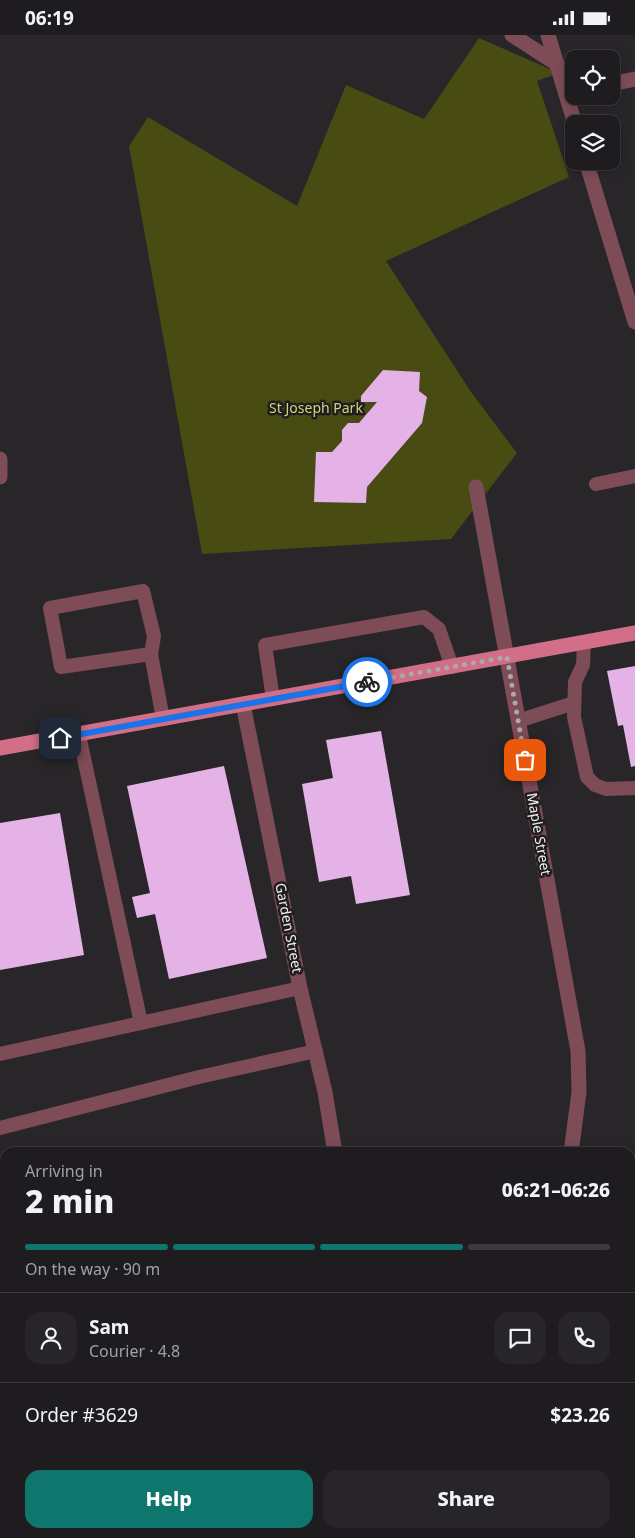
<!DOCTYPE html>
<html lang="en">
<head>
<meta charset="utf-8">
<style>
  :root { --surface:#1f1c20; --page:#272529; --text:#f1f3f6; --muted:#a1a1a5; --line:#3c3a3e; --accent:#0f766e }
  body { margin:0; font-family:"Noto Sans",sans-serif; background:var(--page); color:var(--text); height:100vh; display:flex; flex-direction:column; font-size:19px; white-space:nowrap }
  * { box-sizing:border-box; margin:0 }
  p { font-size:16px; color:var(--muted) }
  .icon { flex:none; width:28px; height:28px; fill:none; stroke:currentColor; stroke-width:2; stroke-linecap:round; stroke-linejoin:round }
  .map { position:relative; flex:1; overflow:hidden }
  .drawer { position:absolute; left:0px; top:1112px; width:635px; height:391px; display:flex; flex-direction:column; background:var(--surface); border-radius:15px 15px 0 0; box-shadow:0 2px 8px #0003,0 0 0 1px var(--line) }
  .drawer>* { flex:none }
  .tools { position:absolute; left:565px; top:15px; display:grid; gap:10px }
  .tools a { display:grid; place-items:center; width:55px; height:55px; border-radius:10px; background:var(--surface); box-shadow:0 2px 8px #0003,0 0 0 1px var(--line); font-size:25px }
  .pin { position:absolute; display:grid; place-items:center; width:42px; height:42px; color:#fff; margin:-21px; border-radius:10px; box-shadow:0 2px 8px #0006 }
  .courier { position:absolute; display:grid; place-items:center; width:50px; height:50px; margin:-25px; border:4px solid #1a73e8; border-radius:50%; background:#fff; color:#222; box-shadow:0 1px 6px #0007 }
  .headline em { font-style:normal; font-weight:800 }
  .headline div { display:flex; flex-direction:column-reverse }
  .headline { display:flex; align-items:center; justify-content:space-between; height:85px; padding:0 25px }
  h1 { font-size:32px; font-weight:800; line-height:38px }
  .bar { display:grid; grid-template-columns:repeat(4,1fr); gap:8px 5px; align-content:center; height:60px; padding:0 25px }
  .bar i { height:6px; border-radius:4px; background:var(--line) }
  .bar .current { background:var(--accent) }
  .bar p { grid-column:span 4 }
  .line { display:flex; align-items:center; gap:12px; padding:0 25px; border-top:1px solid var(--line) }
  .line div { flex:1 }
  .round { display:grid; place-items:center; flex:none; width:52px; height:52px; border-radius:15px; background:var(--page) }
  .button { display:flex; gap:10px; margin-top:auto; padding:10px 25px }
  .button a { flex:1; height:58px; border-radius:15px; background:var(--accent); color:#fff; font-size:20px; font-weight:800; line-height:58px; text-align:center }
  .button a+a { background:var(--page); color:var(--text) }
  .status { display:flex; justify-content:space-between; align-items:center; height:35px; padding:0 25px; background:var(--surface); direction:ltr }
  .status svg { height:14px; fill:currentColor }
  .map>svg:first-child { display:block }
  .green { fill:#484b12 }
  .building { fill:#e4b2e6 }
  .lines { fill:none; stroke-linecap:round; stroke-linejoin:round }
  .path { stroke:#767477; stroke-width:3; stroke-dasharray:4 4; stroke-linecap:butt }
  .service { stroke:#7d4c57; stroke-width:14 }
  .minor { stroke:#7d4c57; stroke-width:15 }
  .primary { stroke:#d26e87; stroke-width:15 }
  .done { stroke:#aba9ac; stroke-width:5; stroke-dasharray:0 9 }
  .route { stroke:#1a73e8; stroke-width:6 }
  .labels { text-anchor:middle; stroke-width:5; stroke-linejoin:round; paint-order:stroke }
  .park-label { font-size:14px; fill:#d0d676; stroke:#1f1d20 }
  .street-label { font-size:14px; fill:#f1eff2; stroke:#1f1d20 }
</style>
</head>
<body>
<div class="status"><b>06:19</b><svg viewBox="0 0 49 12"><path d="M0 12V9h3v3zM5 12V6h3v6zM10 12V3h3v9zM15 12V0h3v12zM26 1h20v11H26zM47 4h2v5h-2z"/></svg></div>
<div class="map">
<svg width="635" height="1503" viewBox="0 0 635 1503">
  <rect width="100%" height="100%" fill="#29262a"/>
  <!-- green -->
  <polygon class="green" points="479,3 559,38 537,46 569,142 386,226 471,357 517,418 451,504 202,519 129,111 148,82 297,171 346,50 424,84"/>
  <!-- building -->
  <g class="building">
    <polygon points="383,335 420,337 419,356 427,362 422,388 367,452 366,468 314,467 316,417 332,417 342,406 342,395 348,388 359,388 377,367 361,367 361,361"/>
    <polygon points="635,631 635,731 631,732 623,690 618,691 607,636"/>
    <polygon points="381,696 410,860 356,869 351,841 319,847 302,749 333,743 326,705"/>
    <polygon points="224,731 267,923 169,944 155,879 137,883 132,862 150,858 127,751"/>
    <polygon points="60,778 84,920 0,935 0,788"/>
    <polygon points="0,1138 5,1138 5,1317 0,1316"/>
    <polygon points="0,1434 5,1435 5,1499 175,1499 174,1503 0,1503"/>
  </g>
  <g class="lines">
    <!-- path -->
    <polyline class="path" points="296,1499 296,1503"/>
    <!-- service -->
    <g class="service">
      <polyline points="596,449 635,441"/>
      <polyline points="584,608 583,630 575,647 574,682 587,742 595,750 606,754 635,753"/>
      <polyline points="151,619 61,632 50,573 143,556 154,601 151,619 163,684"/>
      <polyline points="273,664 265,610 424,582 439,594 452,632"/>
      <polyline points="518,686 574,668"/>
      <polyline points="79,700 141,988"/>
      <polyline points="0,1019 300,953"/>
      <polyline points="0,1093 199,1042 316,1016"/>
      <polyline points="0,1341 5,1341"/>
    </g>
    <!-- minor -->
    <g class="minor">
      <polyline points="512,0 557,29"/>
      <polyline points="548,0 575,89"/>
      <polyline points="611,49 635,44"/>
      <polyline points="586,126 635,287"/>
      <polyline points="0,424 0,442"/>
      <polyline points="476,452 578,1016 579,1057 571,1118"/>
      <polyline points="243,669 300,953 325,1057 335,1118"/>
      <polyline points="502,1503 503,1499"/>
    </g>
    <!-- primary -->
    <polyline class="primary" points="0,713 635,598"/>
  </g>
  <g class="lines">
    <!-- done -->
    <polyline class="done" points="367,647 507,622 525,725"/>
    <!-- route -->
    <polyline class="route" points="60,703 367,647"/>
  </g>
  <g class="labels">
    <!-- park labels -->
    <g class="park-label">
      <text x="316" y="378">St Joseph Park</text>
    </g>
    <!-- street labels -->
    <g class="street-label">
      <text transform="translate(539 799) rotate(80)" y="5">Maple Street</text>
      <text transform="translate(289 893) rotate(79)" y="5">Garden Street</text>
    </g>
  </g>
</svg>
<div class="tools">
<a><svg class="icon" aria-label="locate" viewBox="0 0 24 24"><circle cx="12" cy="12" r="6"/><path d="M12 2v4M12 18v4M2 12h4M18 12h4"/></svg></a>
<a><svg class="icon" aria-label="layers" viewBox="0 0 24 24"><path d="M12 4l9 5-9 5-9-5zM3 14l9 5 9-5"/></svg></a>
</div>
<div class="pin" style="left:525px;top:725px;background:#ea580c"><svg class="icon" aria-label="bag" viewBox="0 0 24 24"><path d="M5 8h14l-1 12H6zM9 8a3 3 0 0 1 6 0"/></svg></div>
<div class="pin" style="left:60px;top:703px;background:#1f2937"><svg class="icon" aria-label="home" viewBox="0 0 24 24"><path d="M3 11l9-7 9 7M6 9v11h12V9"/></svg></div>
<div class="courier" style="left:367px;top:647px"><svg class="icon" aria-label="bike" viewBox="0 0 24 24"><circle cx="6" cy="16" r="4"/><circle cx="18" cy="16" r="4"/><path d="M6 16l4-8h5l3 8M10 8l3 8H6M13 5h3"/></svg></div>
<section class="drawer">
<div class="headline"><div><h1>2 min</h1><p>Arriving in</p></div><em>06:21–06:26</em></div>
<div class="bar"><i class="current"></i><i class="current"></i><i class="current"></i><i></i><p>On the way · 90 m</p></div>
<div class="line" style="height:90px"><a class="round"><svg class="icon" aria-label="person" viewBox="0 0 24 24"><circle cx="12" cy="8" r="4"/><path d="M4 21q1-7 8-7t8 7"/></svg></a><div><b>Sam</b><p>Courier · 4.8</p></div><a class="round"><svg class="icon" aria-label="chat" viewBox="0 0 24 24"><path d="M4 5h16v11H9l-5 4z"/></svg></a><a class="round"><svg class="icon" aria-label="phone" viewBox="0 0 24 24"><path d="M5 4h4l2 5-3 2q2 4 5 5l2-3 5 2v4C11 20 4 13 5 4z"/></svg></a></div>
<div class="line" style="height:65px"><div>Order #3629</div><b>$23.26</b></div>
<div class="button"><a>Help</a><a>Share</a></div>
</section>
</div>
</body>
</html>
